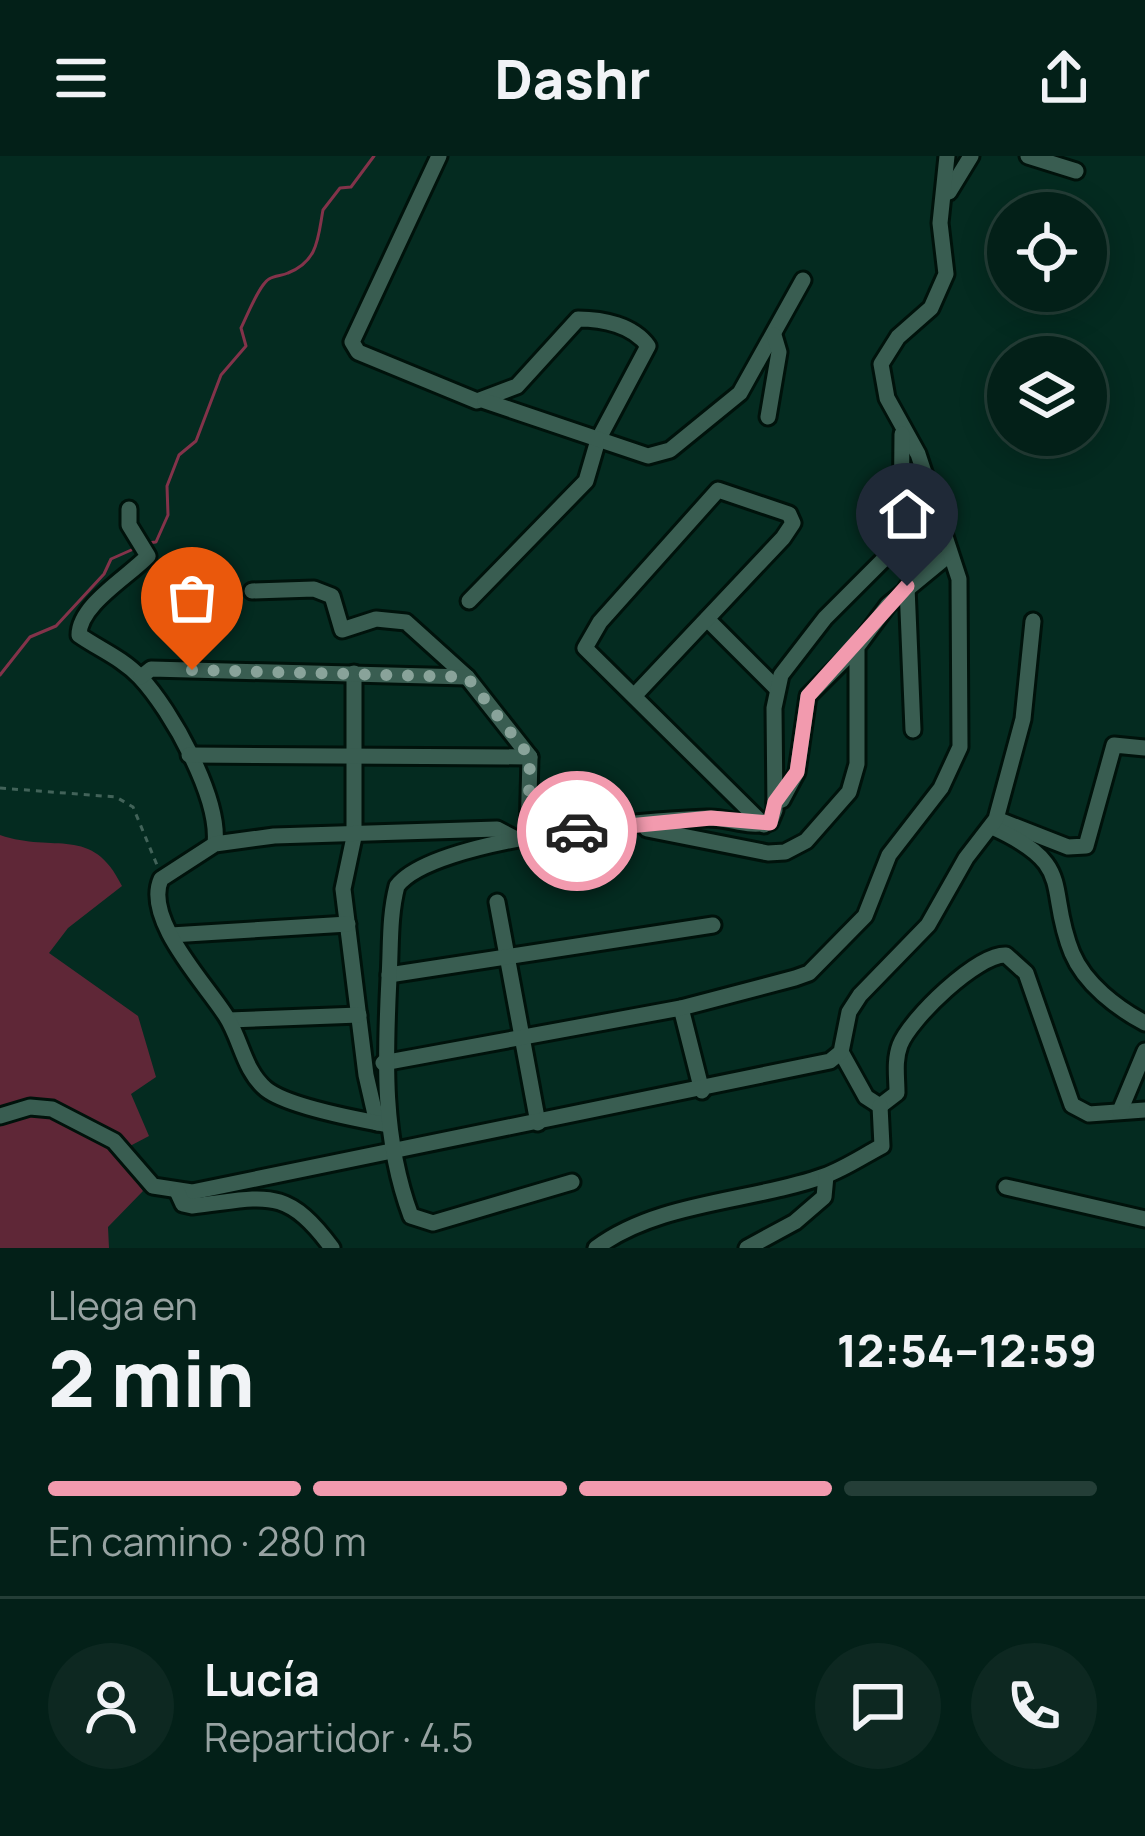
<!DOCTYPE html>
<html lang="es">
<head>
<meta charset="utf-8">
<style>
  :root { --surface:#032018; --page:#0d2821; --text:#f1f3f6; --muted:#97a3a2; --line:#243e37; --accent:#f29aae }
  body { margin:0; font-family:Manrope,sans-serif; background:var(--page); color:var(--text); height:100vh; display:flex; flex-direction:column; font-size:45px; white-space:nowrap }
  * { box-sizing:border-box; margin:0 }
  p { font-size:39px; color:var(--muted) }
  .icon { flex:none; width:66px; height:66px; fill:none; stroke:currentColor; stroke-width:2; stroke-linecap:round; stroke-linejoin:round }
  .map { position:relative; height:1092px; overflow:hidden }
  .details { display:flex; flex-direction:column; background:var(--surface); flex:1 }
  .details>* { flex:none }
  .fabs { position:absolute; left:987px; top:36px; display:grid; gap:24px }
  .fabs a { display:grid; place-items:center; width:120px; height:120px; border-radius:50%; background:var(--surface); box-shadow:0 6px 30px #0003,0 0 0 3px var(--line); font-size:60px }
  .pin { position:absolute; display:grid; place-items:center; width:102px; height:102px; color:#fff; margin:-123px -51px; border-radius:50% 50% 50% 0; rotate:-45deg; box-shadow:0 0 12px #0007 }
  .pin .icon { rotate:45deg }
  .courier { position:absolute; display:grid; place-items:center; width:120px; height:120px; margin:-60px; border:9px solid #f29aae; border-radius:50%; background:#fff; color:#222; box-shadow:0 3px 15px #0007 }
  .overview em { font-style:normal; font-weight:800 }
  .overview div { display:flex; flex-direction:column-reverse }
  .overview { display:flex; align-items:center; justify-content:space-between; height:204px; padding:0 48px }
  h1 { font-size:78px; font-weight:800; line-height:90px }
  .bar { display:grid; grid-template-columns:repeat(4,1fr); gap:18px 12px; align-content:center; height:144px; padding:0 48px }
  .bar i { height:15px; border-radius:9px; background:var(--line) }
  .bar .selected { background:var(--accent) }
  .bar p { grid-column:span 4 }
  .line { display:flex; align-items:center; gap:30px; padding:0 48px; border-top:3px solid var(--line) }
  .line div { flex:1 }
  .round { display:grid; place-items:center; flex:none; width:126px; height:126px; border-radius:63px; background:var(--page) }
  header { display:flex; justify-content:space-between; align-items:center; height:156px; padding:0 48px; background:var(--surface); font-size:54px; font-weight:800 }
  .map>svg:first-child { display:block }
  .green { fill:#5f2737 }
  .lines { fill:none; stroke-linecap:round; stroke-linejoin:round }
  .stream { stroke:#83334a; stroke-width:3 }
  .minor-casing { stroke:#00120b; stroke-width:21 }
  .path { stroke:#426359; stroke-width:3; stroke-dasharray:6 6; stroke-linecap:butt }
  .minor { stroke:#395d51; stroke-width:15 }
  .done { stroke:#89a39a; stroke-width:12; stroke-dasharray:0 21.6 }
  .route { stroke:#f29aae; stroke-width:15 }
</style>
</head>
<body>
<header><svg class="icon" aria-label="menu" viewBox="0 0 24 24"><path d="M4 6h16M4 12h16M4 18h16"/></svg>Dashr<svg class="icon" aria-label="share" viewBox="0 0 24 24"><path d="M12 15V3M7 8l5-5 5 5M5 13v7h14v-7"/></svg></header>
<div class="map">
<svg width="1145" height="1092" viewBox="0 0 1145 1092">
  <rect width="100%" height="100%" fill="#042b20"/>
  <!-- green -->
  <g class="green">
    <path d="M0 679C55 698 92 668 122 730L68 772 49 797 138 860 156 921 131 938 149 980 130 990C81 957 62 937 0 952Z"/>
    <path d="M27 959C79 957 117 995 143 1035L108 1071 109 1092H0V966Z"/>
  </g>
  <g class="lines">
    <!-- stream -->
    <g class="stream">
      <path d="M147 387 156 386 168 359 167 330 179 299 196 285 221 219 246 190 241 172C247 160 259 129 269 123 275 119 282 120 288 117 319 105 318 80 323 54L340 32 351 31 374 0"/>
      <polyline points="0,519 30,481 56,470 104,418 111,403 138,391"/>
    </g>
    <defs>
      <g id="minor">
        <path d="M439 0 352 186 358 196 477 245 517 230 578 163C603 163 633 169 648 190L598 284 586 325 469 445"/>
        <polyline points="1028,0 1076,15"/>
        <polyline points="949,36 971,0"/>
        <polyline points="485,245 648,300 670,294 740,237 803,124"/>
        <polyline points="768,261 779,196 774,179"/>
        <path d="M129 353V369L148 400C128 421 79 449 79 479 99 493 122 502 140 521 172 555 220 642 215 688"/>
        <polyline points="907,431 913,574"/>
        <polyline points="252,435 314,433 332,440 342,474 376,463 406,466 467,521 530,601 528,681"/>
        <polyline points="707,463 776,532"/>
        <polyline points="354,517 354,681 343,733 366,919 377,967"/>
        <polyline points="141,521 151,513 467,521"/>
        <polyline points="635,539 783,382 793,367 789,358 718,334 600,466 585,492 764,669"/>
        <polyline points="189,599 530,601"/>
        <polyline points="775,646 782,644 797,616 808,540 855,493"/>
        <polyline points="999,664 1068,691 1086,690 1114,589 1145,592"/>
        <path d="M992 671C1078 710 1045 731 1072 797 1085 828 1117 852 1145 867"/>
        <polyline points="647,673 768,697 785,696 806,685 849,636 857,608 857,491 888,449 950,398"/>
        <polyline points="497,746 538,967"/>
        <polyline points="171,779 348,768"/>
        <polyline points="389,819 713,769"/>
        <polyline points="681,852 702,935"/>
        <polyline points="229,864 359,859"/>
        <path d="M841 896 866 941 880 950 897 937C897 921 894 905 900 889 910 863 977 798 1006 799L1026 817 1072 949 1089 958 1145 954"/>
        <polyline points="383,907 681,852 795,822 809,817 865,760 889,699 941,632 960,591 959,423 918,298 887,242 881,208 898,181 931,152 946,118 940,67 947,0"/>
        <polyline points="1120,955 1145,895"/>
        <polyline points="0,960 30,951 52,953 114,985 153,1030 192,1036 830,905 841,896 849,856 860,839 928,769 966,702 996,663 1023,563 1033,465"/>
        <path d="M389 969C361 964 287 950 266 933 244 915 241 883 226 860 206 828 143 763 161 723L215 688 274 680 497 673 516 683"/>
        <path d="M572 1026 433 1067 411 1060C382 983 385 903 389 822 391 790 389 761 397 730 433 682 645 664 707 662 729 661 749 673 770 666L775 654 774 552 781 519 825 462 901 386 902 278"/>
        <polyline points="1006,1031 1145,1063"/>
        <path d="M177 1035 183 1048 192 1050C264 1042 285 1028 332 1092"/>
        <path d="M596 1092C659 1045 752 1046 824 1020 844 1013 863 1000 882 990L880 950"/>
        <polyline points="747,1092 795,1066 824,1041 826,1020"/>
      </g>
    </defs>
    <!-- minor casing -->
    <use href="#minor" class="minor-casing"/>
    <!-- path -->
    <polyline class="path" points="0,632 116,641 133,651 157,709"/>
    <!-- minor -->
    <use href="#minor" class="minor"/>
  </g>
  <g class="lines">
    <!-- done -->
    <polyline class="done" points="192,514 467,521 530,601 528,680 577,675"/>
    <!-- route -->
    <polyline class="route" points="577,675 711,662 770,667 775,646 797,616 808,540 907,430"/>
  </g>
</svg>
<div class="fabs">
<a><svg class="icon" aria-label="locate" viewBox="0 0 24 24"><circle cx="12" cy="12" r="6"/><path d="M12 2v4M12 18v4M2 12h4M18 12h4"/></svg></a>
<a><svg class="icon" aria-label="layers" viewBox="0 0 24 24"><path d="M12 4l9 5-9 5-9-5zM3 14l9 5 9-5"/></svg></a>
</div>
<div class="pin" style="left:192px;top:514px;background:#ea580c"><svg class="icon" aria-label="bag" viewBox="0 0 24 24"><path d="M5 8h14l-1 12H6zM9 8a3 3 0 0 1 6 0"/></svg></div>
<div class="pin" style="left:907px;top:430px;background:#1f2937"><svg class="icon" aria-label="home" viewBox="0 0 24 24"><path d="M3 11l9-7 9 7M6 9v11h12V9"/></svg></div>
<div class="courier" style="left:577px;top:675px"><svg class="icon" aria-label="car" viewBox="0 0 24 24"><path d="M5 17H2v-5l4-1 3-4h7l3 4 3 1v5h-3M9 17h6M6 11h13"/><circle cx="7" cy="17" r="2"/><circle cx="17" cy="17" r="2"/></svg></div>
</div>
<section class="details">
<div class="overview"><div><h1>2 min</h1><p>Llega en</p></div><em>12:54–12:59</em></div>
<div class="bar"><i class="selected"></i><i class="selected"></i><i class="selected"></i><i></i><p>En camino · 280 m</p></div>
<div class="line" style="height:216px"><a class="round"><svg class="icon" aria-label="person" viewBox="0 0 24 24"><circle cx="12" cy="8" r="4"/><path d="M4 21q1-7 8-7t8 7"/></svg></a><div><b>Lucía</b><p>Repartidor · 4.5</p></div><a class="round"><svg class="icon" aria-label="chat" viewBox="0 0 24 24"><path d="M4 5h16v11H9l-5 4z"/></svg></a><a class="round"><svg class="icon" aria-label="phone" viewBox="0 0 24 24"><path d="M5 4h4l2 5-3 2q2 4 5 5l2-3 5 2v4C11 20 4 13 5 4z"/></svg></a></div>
</section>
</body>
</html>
